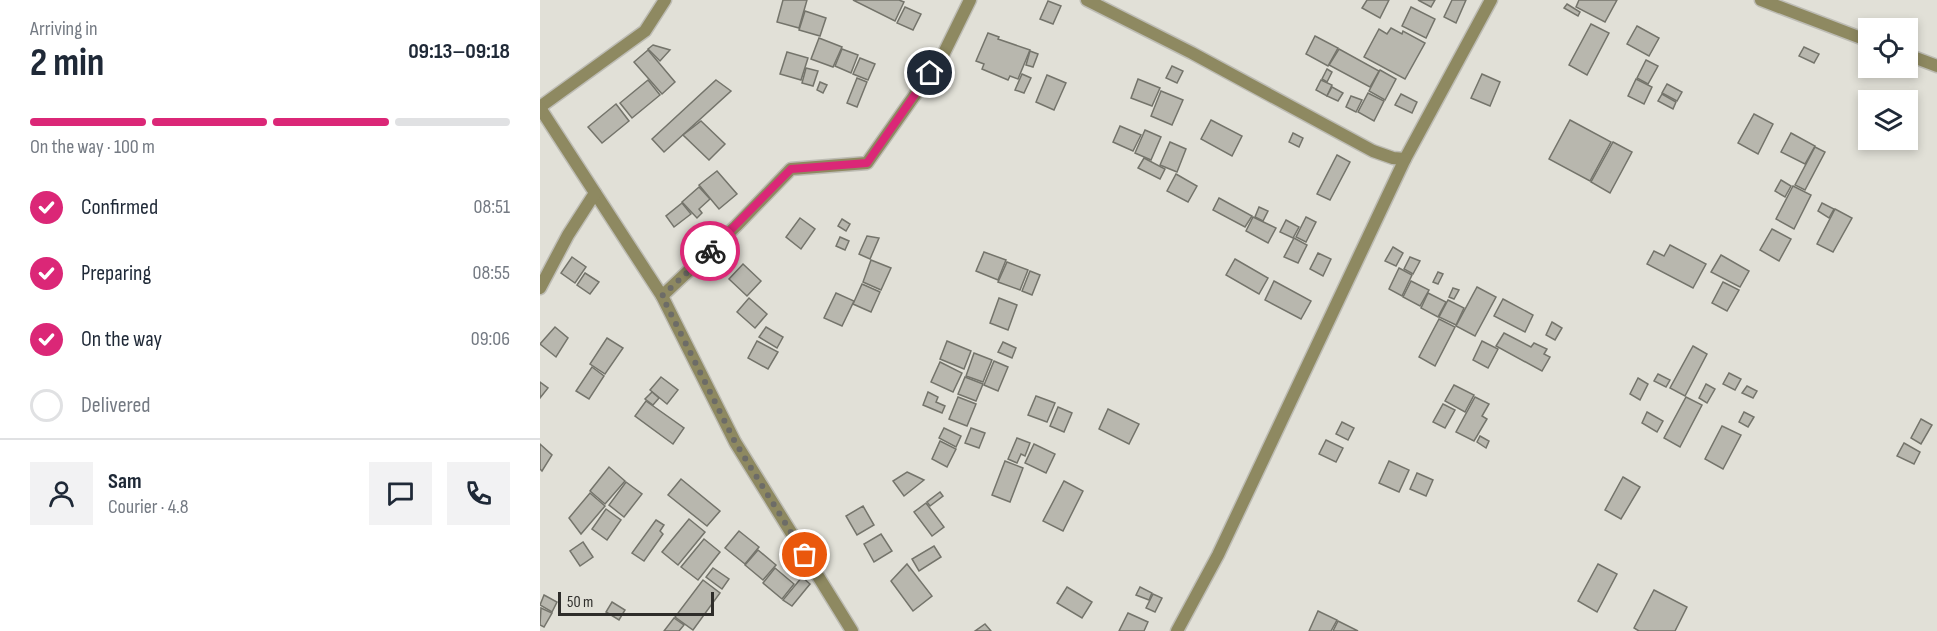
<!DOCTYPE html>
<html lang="en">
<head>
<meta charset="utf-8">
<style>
  :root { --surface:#fff; --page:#f2f2f3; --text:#1f2937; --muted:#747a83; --line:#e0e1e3; --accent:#db2777 }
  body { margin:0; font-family:"Sofia Sans Condensed",sans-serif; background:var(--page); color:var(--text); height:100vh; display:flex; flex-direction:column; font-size:22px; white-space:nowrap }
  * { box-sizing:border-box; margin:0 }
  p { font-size:20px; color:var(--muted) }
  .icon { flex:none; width:33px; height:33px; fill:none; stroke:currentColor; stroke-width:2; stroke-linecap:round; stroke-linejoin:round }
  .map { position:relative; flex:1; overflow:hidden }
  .details { display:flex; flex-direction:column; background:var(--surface); width:540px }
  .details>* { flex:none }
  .controls { position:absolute; left:1318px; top:18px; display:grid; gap:12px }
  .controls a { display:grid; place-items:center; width:60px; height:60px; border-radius:0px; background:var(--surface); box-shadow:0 3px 9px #0003; font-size:30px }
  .scale { position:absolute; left:18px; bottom:15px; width:156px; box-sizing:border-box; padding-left:6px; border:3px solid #2e2d2a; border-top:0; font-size:16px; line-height:21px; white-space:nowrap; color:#2e2d2a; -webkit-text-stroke:4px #e1e0d7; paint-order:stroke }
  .pin { position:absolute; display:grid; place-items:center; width:51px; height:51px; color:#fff; margin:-26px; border:3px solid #fff; border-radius:50%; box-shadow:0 2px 6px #0007 }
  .courier { position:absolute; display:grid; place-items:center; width:60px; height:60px; margin:-30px; border:4px solid #db2777; border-radius:50%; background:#fff; color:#222; box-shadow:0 2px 8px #0007 }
  .overview em { font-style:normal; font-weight:700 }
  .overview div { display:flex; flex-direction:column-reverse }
  .overview { display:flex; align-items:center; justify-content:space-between; height:102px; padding:0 30px }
  h1 { font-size:39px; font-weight:700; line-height:45px }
  .bar { display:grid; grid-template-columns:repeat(4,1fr); gap:9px 6px; align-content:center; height:72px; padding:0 30px }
  .bar i { height:8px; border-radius:4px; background:var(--line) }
  .bar .current { background:var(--accent) }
  .bar p { grid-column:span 4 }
  .line { display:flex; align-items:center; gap:15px; padding:0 30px; border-top:2px solid var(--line) }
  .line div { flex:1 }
  .round { display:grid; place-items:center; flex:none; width:63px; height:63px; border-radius:0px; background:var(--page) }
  ol { padding:0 30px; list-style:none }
  li { display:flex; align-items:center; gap:18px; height:66px }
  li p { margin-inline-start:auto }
  li .icon { padding:6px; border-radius:50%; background:var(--accent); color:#fff; stroke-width:4 }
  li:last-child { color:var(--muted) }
  li i { width:33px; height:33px; border:3px solid var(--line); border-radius:50% }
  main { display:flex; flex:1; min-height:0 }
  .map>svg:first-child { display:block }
  .building { fill:#b8b7ae; stroke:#74746b; stroke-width:1.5 }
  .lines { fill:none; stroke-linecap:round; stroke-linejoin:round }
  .street-casing { stroke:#bdbcb4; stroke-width:15 }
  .street { stroke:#8e8961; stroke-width:12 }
  .done { stroke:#6d6c67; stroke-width:6; stroke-dasharray:0 10.8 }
  .route { stroke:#db2777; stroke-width:8 }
</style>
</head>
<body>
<main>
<section class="details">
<div class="overview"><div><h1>2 min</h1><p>Arriving in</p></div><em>09:13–09:18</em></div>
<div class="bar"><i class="current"></i><i class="current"></i><i class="current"></i><i></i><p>On the way · 100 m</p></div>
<ol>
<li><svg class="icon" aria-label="check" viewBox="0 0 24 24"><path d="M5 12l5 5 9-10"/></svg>Confirmed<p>08:51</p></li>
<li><svg class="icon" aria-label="check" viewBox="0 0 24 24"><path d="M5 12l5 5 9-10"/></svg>Preparing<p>08:55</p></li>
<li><svg class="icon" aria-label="check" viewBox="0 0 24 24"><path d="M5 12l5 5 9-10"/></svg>On the way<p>09:06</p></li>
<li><i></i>Delivered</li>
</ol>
<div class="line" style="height:108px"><a class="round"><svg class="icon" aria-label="person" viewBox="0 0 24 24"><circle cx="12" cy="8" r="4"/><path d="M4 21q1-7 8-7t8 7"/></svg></a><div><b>Sam</b><p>Courier · 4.8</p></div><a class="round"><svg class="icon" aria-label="chat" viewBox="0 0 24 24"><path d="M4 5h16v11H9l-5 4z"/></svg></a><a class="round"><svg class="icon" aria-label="phone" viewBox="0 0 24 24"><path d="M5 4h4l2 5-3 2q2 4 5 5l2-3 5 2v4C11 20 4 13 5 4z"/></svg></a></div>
</section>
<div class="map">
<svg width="1397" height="631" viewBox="0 0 1397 631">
  <rect width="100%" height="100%" fill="#e1e0d7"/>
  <!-- building -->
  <g class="building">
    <polygon points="243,0 267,0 259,28 237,22"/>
    <polygon points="313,0 359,0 364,2 355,21"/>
    <polygon points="827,0 849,0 840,18 822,8"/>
    <polygon points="878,0 895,0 891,7"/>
    <polygon points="912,0 926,0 916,23 904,17"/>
    <polygon points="1039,0 1077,0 1065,22 1036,7"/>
    <polygon points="508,1 521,6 513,24 500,19"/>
    <polygon points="1027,4 1040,12 1038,16 1024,8"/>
    <polygon points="365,7 381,14 373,30 357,23"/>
    <polygon points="871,7 895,19 886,38 862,26"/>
    <polygon points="265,11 286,18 280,36 259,30"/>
    <polygon points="1051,24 1069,33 1047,75 1029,65"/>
    <polygon points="1097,26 1119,38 1109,56 1087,44"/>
    <polygon points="851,28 862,34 863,31 885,43 865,79 824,57 839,29 847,34"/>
    <polygon points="448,33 459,37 458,39 490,50 478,79 470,76 468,80 442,69 444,64 436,61"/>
    <polygon points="775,36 798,48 788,66 766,54"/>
    <polygon points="279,38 302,47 293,67 271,59"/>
    <polygon points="113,45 130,50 120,61 108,49"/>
    <polygon points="1264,47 1279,54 1274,63 1259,56"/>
    <polygon points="302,49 318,55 311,73 295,66"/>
    <polygon points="799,49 839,71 830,87 789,65"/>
    <polygon points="108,50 135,82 122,94 94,62"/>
    <polygon points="490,51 498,54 493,67 486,65"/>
    <polygon points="247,52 268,58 261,80 240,74"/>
    <polygon points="320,58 335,64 328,80 313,74"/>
    <polygon points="1106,60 1118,66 1108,84 1097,78"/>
    <polygon points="632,66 643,71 637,83 626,78"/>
    <polygon points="266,68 278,71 273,86 262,83"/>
    <polygon points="787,69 792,72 787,82 782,79"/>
    <polygon points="840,70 856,79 845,100 829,91"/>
    <polygon points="482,74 491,78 484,93 475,90"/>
    <polygon points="942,74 960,82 950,106 931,98"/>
    <polygon points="507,75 526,83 514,110 496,102"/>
    <polygon points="317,78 327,82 317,107 307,103"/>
    <polygon points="598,79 620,88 612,106 591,98"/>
    <polygon points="1096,79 1112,87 1104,104 1088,96"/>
    <polygon points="108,80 120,95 92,118 80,103"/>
    <polygon points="176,80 191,91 124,152 112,139"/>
    <polygon points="781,80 792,85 787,96 776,90"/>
    <polygon points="280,82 287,85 283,93 277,90"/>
    <polygon points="1127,84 1142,92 1137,101 1122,93"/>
    <polygon points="792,87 803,93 798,101 787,96"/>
    <polygon points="621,91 643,100 632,125 611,116"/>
    <polygon points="828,93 844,101 834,121 818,112"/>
    <polygon points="861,94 877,102 872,113 855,105"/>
    <polygon points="1122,94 1136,102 1133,109 1118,101"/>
    <polygon points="811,96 822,100 816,112 806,107"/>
    <polygon points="76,104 89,121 62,143 48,127"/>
    <polygon points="1214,114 1233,124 1218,154 1198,143"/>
    <polygon points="671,120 702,136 692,156 661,139"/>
    <polygon points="1030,120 1071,142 1050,181 1009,159"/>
    <polygon points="161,121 185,144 169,160 143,135"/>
    <polygon points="580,126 601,135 593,151 573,142"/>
    <polygon points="605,130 621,137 611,160 595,153"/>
    <polygon points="753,133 763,138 759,147 749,142"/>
    <polygon points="1251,133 1275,146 1265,164 1241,152"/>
    <polygon points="630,142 646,149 637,172 620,165"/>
    <polygon points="1073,142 1092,152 1070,193 1051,182"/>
    <polygon points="1275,147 1285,152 1265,190 1255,185"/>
    <polygon points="797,155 810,162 790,200 777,194"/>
    <polygon points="604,158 625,169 620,179 598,168"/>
    <polygon points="177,171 197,194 179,209 159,185"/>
    <polygon points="636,174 657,186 648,202 627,191"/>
    <polygon points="1241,180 1251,186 1245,197 1235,191"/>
    <polygon points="1253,186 1271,195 1254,229 1236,219"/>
    <polygon points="159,187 170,199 159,209 162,213 157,218 142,202"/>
    <polygon points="679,198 712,216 705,227 673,210"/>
    <polygon points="142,203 151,214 134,227 126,216"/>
    <polygon points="1282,203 1294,209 1289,218 1278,211"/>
    <polygon points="719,207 728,211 723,221 715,217"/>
    <polygon points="1295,209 1312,218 1293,252 1277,244"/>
    <polygon points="713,217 736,228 728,243 706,231"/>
    <polygon points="766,217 776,222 766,242 756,237"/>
    <polygon points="260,218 275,229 261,249 246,237"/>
    <polygon points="302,219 310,224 306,231 298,226"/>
    <polygon points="746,220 759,227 753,238 740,232"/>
    <polygon points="1232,229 1251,239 1239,261 1220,250"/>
    <polygon points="327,236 339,238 330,259 319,254"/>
    <polygon points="300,237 309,241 305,250 296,246"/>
    <polygon points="754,238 767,245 758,263 744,257"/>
    <polygon points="1130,245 1166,264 1153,288 1107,264 1114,251 1124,256"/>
    <polygon points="853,247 863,253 856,266 845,261"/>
    <polygon points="444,252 466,260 458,280 436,271"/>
    <polygon points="778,253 791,259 783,276 770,269"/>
    <polygon points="1181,255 1209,271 1200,287 1171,272"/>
    <polygon points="32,257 46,267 35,283 21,273"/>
    <polygon points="870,257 880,261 873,274 864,269"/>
    <polygon points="695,259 728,278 719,294 686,275"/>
    <polygon points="331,260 351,268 341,290 323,282"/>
    <polygon points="467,262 488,270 480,290 458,282"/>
    <polygon points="203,264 221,281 207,296 189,279"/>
    <polygon points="859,268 872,275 862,296 849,289"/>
    <polygon points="490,271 500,275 492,295 482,291"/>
    <polygon points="898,272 903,274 898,284 893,282"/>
    <polygon points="45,273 59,282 50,294 37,285"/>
    <polygon points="734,281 771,301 761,319 725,300"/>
    <polygon points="871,281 889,290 880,306 863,297"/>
    <polygon points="1183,282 1199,290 1187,311 1172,303"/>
    <polygon points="322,284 340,292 331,312 313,304"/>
    <polygon points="937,287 956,297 935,336 916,326"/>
    <polygon points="913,288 919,290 914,299 909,297"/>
    <polygon points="296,293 314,301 302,326 284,318"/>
    <polygon points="888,293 906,302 898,317 881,308"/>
    <polygon points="209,298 227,314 215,328 197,312"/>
    <polygon points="459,298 477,305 468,330 450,323"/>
    <polygon points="963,299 993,315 985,332 954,316"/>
    <polygon points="908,300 924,308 916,325 899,317"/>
    <polygon points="899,319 915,327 895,366 879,357"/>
    <polygon points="1012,322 1022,328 1015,340 1006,335"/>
    <polygon points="15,327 28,338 16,357 0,344"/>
    <polygon points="226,327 243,337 237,348 219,337"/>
    <polygon points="964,333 991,347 994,343 1007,349 1004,354 1010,357 1002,371 956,346"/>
    <polygon points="67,338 83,348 65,374 50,364"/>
    <polygon points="217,341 238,352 228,369 208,358"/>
    <polygon points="407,341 431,351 424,369 400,359"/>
    <polygon points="942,341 958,349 948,368 933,360"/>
    <polygon points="463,342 476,348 472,358 458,352"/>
    <polygon points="1153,346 1167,354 1145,396 1130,388"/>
    <polygon points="434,353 452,360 443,382 426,376"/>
    <polygon points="454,361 468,367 458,391 444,385"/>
    <polygon points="400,362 422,373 413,392 391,382"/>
    <polygon points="52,367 64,376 49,399 36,391"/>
    <polygon points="1189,373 1201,379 1195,390 1183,384"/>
    <polygon points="1118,374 1130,380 1126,387 1114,381"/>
    <polygon points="121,377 138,390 127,404 110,390"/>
    <polygon points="425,377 443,384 436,401 418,394"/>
    <polygon points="1098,378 1108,384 1100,400 1090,394"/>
    <polygon points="0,382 8,388 0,398"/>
    <polygon points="1166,384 1175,389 1167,403 1159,398"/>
    <polygon points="914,385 934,395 925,412 905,401"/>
    <polygon points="1207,386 1217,391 1213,398 1202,393"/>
    <polygon points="112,392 119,398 113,405 105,399"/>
    <polygon points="388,392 398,397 396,402 405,406 402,413 383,405"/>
    <polygon points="496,396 515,403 507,422 488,415"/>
    <polygon points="418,397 436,404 427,426 409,419"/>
    <polygon points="935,397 949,404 942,416 947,419 934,441 916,432"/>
    <polygon points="1146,397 1162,405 1140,447 1124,438"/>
    <polygon points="106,401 144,428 133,444 95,416"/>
    <polygon points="903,404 915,410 905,428 893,422"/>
    <polygon points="518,407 532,413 524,432 510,426"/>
    <polygon points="568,409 599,424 589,444 559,429"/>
    <polygon points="1107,412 1123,421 1117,432 1102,423"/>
    <polygon points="1204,412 1214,417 1208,427 1199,422"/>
    <polygon points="1381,419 1392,425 1381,444 1371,438"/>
    <polygon points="802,422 814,428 808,440 796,434"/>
    <polygon points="1182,426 1201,435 1183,469 1165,459"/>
    <polygon points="404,428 421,436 416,447 399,438"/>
    <polygon points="431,428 445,433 439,448 425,443"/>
    <polygon points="940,436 949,441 946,448 937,442"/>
    <polygon points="477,438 490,443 485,456 481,454 477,463 468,459"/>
    <polygon points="786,440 803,448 796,462 779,454"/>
    <polygon points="400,441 416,449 407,467 392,459"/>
    <polygon points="1364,443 1380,452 1374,464 1357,456"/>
    <polygon points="0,444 12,455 2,471 0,469"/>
    <polygon points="494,444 515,454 506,473 485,463"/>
    <polygon points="465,461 483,468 470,502 452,495"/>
    <polygon points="849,461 869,470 859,492 839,483"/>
    <polygon points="69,467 85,481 65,504 50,491"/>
    <polygon points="367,472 384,480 364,496 353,481"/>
    <polygon points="877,473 893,480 886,496 870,489"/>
    <polygon points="1083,477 1100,487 1081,519 1065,510"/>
    <polygon points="141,479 180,511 167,526 128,495"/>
    <polygon points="524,481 543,491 523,531 503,521"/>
    <polygon points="86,482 102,494 84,517 69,505"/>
    <polygon points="400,492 403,496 390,506 387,502"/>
    <polygon points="50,493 65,506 41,534 29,518"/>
    <polygon points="386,503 404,527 392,536 374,512"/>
    <polygon points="323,506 334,525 317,535 306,516"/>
    <polygon points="66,509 81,520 67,540 52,529"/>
    <polygon points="149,519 165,532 138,565 122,552"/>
    <polygon points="116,520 124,525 120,531 123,534 104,561 92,553"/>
    <polygon points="199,531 219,547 205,564 185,548"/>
    <polygon points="341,534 352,551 334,562 324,544"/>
    <polygon points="164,539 180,552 158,580 141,567"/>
    <polygon points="43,542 53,557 40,566 30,551"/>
    <polygon points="394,546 401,557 379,571 372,559"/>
    <polygon points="218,550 236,565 223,580 205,565"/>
    <polygon points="367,564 392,596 373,611 351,581"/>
    <polygon points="1058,564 1077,574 1057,612 1038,601"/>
    <polygon points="173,568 189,579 182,589 166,577"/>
    <polygon points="235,568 254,584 242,599 223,583"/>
    <polygon points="262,577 270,584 252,606 243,600"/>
    <polygon points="163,580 180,593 153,630 135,617"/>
    <polygon points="527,587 552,602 542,618 517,603"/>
    <polygon points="600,587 612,593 609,600 596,595"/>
    <polygon points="1114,590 1147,607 1135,631 1099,631 1094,628"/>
    <polygon points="613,594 622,598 615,612 606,608"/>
    <polygon points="4,595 17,602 12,612 0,605"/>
    <polygon points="72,602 85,610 79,620 66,612"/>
    <polygon points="1,608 12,613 4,627 0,625"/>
    <polygon points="778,611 797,620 791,631 769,631"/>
    <polygon points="588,613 608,622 604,631 579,631"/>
    <polygon points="134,618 144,625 139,631 124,631"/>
    <polygon points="798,621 818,631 793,631"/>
    <polygon points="445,624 451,631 435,631"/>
  </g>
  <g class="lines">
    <defs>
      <g id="street">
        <polyline points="547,0 652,53 833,151 853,158 865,159 951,0"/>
        <polyline points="1221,0 1329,41"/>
        <polyline points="1368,55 1397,66"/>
        <polyline points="0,107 105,31 125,0"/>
        <polyline points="0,108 122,296 195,442 312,631"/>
        <polyline points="0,288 28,235 55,193"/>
        <polyline points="122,296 196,226 251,169 327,163 403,55 430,0"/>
        <polyline points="637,631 678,555 865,159"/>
      </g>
    </defs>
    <!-- street casing -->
    <use href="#street" class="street-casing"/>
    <!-- street -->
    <use href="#street" class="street"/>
  </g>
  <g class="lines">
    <!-- done -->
    <polyline class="done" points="170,251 122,296 195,442 265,555"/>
    <!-- route -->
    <polyline class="route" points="170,251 251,169 327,163 390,73"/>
  </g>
</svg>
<div class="controls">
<a><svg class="icon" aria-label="locate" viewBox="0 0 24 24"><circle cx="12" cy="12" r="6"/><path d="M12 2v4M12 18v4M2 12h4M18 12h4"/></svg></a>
<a><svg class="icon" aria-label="layers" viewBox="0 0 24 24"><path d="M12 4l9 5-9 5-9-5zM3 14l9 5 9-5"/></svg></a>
</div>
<div class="scale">50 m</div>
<div class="pin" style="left:265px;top:555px;background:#ea580c"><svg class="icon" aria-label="bag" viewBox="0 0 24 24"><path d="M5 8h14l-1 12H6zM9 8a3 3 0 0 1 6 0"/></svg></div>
<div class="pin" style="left:390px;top:73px;background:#1f2937"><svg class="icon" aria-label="home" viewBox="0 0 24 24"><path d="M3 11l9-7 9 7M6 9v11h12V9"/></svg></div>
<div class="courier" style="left:170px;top:251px"><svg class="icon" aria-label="bike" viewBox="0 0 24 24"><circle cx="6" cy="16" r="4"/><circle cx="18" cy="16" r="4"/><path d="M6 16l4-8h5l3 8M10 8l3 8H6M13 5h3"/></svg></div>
</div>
</main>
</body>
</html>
